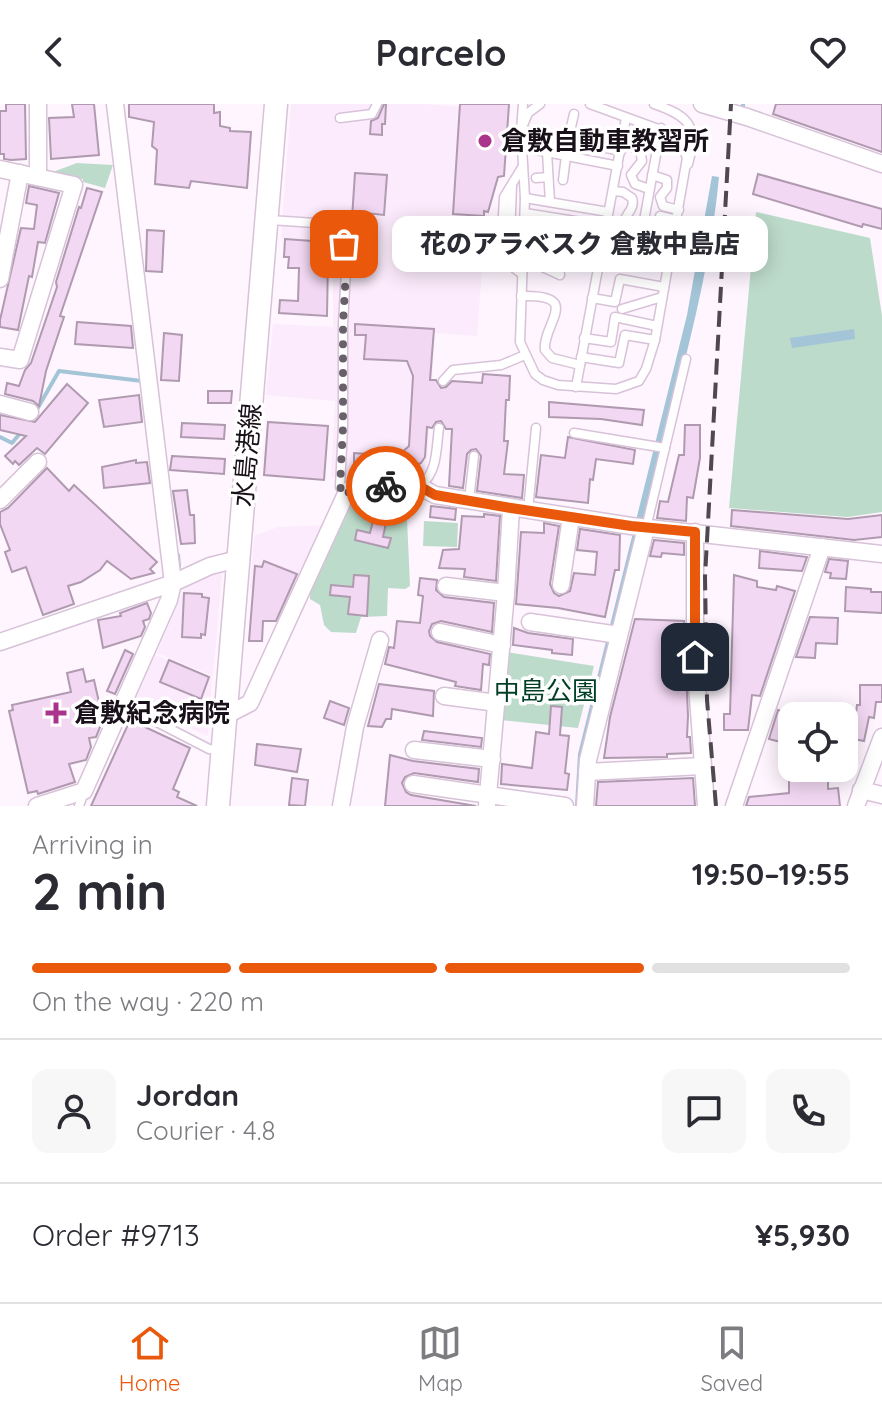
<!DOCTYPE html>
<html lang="en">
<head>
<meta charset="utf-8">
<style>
  :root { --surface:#fff; --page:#f7f7f7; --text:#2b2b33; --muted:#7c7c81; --line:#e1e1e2; --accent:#ea580c }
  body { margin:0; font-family:Quicksand,"Noto Sans JP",sans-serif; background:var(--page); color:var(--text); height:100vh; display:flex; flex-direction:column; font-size:30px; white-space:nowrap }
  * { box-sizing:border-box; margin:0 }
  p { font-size:26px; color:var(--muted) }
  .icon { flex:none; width:44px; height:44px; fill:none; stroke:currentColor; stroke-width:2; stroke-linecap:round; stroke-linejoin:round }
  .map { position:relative; height:702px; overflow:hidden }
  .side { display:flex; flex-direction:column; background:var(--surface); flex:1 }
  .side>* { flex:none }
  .buttons { position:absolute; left:778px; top:598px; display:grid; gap:16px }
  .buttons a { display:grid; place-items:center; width:80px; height:80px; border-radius:16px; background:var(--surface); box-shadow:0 4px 20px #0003; font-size:40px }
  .pin { position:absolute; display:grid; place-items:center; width:68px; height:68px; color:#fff; margin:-34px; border-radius:16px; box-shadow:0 4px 12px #0006 }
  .courier { position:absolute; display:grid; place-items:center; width:80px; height:80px; margin:-40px; border:6px solid #ea580c; border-radius:50%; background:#fff; color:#222; box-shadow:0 2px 10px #0007 }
  .bubble { position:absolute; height:56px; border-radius:16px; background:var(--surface); box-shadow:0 4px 20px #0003; font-size:26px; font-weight:800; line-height:56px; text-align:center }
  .summary em { font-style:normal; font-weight:800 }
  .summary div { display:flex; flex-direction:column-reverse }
  .summary { display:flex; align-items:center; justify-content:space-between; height:136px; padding:0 32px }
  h1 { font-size:52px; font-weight:800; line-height:60px }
  .bar { display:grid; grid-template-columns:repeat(4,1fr); gap:12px 8px; align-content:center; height:96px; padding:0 32px }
  .bar i { height:10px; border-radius:6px; background:var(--line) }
  .bar .active { background:var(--accent) }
  .bar p { grid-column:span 4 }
  .line { display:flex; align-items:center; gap:20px; padding:0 32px; border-top:2px solid var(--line) }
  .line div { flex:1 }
  .round { display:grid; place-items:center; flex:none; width:84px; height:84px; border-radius:16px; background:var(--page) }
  header { display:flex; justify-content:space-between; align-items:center; height:104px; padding:0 32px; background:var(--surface); font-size:36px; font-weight:800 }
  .tab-bar { display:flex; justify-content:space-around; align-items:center; height:112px; border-top:2px solid var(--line); background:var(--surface); font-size:22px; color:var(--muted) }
  .tab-bar a { display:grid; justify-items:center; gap:4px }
  .tab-bar .active { color:var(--accent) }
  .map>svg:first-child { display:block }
  .built { fill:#fcebfc }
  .green { fill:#bddbca }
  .water { fill:#a3c5d7 }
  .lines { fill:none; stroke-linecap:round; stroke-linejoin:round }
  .stream { stroke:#a3c5d7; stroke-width:4 }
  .building { fill:#f3d8f3; stroke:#af9aaf; stroke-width:2 }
  .lane-casing { stroke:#d8c2d8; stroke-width:11 }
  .street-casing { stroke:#d8c2d8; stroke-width:19 }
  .secondary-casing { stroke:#d8c2d8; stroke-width:25 }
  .lane { stroke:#fff; stroke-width:8 }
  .street { stroke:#fff; stroke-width:16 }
  .secondary { stroke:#fff; stroke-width:22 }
  .rail { stroke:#504850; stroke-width:4; stroke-dasharray:16 8; stroke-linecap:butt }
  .done { stroke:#696169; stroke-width:8; stroke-dasharray:0 14.4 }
  .route { stroke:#ea580c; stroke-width:10 }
  .poi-dot { fill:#aa348b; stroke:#fff; stroke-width:3 }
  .labels { text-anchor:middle; stroke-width:7; stroke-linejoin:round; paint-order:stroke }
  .poi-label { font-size:26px; font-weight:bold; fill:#191119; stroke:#fff; text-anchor:start }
  .street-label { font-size:26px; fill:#191119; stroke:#fff }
  .park-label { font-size:26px; fill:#003f26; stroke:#fff }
</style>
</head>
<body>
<header><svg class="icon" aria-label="back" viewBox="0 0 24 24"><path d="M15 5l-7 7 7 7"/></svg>Parcelo<svg class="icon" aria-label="heart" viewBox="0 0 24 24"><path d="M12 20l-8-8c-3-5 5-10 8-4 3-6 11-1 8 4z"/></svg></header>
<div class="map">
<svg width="882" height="702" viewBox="0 0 882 702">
  <rect width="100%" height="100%" fill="#fef5fe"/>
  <!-- built -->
  <g class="built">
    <polygon points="291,0 425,0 463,3 473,107 486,109 477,232 435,229 427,358 425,366 418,373 407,377 331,374 335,297 266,291 273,220 333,223 333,158 328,137 281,134"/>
    <polygon points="330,421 294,502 250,484 254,432 278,423"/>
    <polygon points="223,460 213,572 157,549 189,473"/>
    <polygon points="155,551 212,573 208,632 134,599"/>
  </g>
  <!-- green -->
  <g class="green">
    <polygon points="77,59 113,61 105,84 83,78 83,75 50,69"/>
    <polygon points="756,108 870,134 882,212 882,408 848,413 729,404"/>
    <polygon points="369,390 399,390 406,392 410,482 405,485 388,484 387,512 361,513 356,529 331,528 324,521 320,501 310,495 310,489 350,403"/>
    <polygon points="424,417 458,419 457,443 423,442"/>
    <polygon points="506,548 594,562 578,624 501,616"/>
  </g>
  <!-- water -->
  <g class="water">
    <path d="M712 72 719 73C709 179 677 284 651 387 625 491 604 597 583 702H575L578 650 687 211Z"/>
    <polygon points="854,225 855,235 792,244 790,234"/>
  </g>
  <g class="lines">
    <!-- stream -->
    <g class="stream">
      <polyline points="743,2 743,0"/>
      <polyline points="28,321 59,267 142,277"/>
      <polyline points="0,333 12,339 22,327"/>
      <polyline points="178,451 179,462"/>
    </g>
  </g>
  <!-- building -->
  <g class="building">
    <polygon points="6,0 25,0 26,55 11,56 4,55 4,50 0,50 0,7 6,7"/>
    <polygon points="72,0 94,0 99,51 51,55 49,14 74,13"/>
    <polygon points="129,0 214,0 214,9 220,8 220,22 230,24 230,27 251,28 247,84 191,77 189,84 155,80 157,46 152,42 154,18 129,13"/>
    <polygon points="384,0 386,0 385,20 382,20 382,31 370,30 371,17 378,14"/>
    <polygon points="460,0 509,0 504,72 498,73 488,108 484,107 484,112 453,110"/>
    <polygon points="776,0 882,0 882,48 773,10"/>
    <polygon points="355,69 387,71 384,111 366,109 366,115 352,114"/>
    <polygon points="758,70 882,105 882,125 863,120 862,123 753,90"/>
    <polygon points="29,82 59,89 45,139 38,138 32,173 29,172 18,226 0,223 0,216 21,124 34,125 37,101 26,99"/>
    <polygon points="87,84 102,88 60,212 64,213 46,267 39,302 33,297 5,290 7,279 19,282 25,266 31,259 57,183 56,178 79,103 81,104"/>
    <polygon points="147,126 164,127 162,168 146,167"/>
    <polygon points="285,135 312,137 312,142 324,142 323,155 328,155 327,212 279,209 280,196 298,197 299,164 288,164 289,153 284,153"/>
    <polygon points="77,218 131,222 133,244 75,240"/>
    <polygon points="355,220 434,225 430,276 436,276 441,284 446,283 452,277 482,279 483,270 510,272 509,296 506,296 504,337 508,337 504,370 524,371 522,394 477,387 481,352 476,345 471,346 467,350 463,384 449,382 452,325 446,325 441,317 436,318 432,324 427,323 425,353 421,359 405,366 354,363 354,349 398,352 409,342 413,272 407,257 364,255 366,231 355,231"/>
    <polygon points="164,229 182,231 179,277 161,276"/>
    <polygon points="67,280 88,299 45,350 37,344 19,361 15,357 13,360 5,352 26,332 0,326 0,311 35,318"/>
    <polygon points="208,287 232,287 231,299 208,299"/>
    <polygon points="139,291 142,318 104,323 99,296"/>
    <polygon points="549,298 644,306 642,321 601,315 549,313"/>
    <polygon points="268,318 328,322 324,376 264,371"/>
    <polygon points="182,319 225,321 224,335 181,333"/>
    <polygon points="685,321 700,321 700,354 693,394 687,393 686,417 657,414 660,397 668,398 679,351 684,351"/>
    <polygon points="568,333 635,346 633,360 596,355 593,376 590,375 588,399 536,393 541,351 565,354"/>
    <polygon points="172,352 225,355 224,370 170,366"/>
    <polygon points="136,356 136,359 147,358 150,379 104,384 102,363"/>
    <polygon points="47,364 69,387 74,381 157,458 150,465 154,469 131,475 107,457 100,466 81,478 68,482 74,500 43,511 26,463 12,468 5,448 10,446 0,420 0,408 8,404"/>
    <polygon points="187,386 190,411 194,411 195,439 181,440 173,387"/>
    <polygon points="431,402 456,405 455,416 430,413"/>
    <polygon points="732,406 848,415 882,411 882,433 854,436 731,422"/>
    <polygon points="484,410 500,412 496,477 464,473 465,465 439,464 443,446 459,445 462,412 484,413"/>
    <polygon points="373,417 386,419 383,433 391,434 388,444 355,436 357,426 370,429"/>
    <polygon points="544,419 559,422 550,480 554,489 559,492 570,487 574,469 595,471 597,448 577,446 580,425 620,431 619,466 615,466 605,513 558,504 516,500 521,428 544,429"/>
    <polygon points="654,436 684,439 684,451 662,449 661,453 650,452"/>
    <polygon points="760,447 807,453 802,467 759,464"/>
    <polygon points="829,455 848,457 846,475 830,474 831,469 825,468"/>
    <polygon points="264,457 297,470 276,517 263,517 262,537 249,537 255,462 262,463"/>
    <polygon points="354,471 369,472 367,512 348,510 350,493 330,491 331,481 353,483"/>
    <polygon points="734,471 757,477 757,483 776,486 777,482 795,487 760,592 752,591 748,626 724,626 724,610 730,610"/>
    <polygon points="420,474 437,476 436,486 444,493 494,499 492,528 441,517 432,520 429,527 430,532 437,538 490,550 489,561 483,560 481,586 455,582 456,578 385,560 389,543 394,544 397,517 420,519 423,492 418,491"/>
    <polygon points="846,483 871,485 871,488 882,488 882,509 845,507"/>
    <polygon points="184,489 202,490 202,493 209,494 205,531 201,530 201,534 182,533"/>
    <polygon points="147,499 151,509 149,515 143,517 145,523 141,532 103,544 98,516 121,512 120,509"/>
    <polygon points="810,513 838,514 837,540 816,539 815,554 796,553"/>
    <polygon points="635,515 684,517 688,612 687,633 690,633 691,649 667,650 667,653 604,654 610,613"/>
    <polygon points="514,524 528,529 573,535 572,551 552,549 552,546 513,541"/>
    <polygon points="125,546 133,550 115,590 107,587"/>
    <polygon points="169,556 209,573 201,595 160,578"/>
    <polygon points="83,565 86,578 94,576 103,616 96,633 89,634 91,643 86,656 69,660 75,678 38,690 37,687 28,689 9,607 13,606 12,601 71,588 67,569"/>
    <polygon points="379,580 434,587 433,612 392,605 391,615 386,615 382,623 368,622"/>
    <polygon points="860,581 882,581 882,598 876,598 874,614 869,613 864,637 844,633 844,622 854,624 857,601 860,601"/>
    <polygon points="330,597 349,604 344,621 324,614"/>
    <polygon points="551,602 562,603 560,631 569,632 565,669 569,670 567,686 501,680 502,660 532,664 536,628 549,630"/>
    <polygon points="778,606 792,610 792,641 769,635"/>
    <polygon points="130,616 190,644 173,685 179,688 177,693 197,702 91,702"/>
    <polygon points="424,627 482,634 481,643 422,636"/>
    <polygon points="257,640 301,645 297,668 255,661"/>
    <polygon points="390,651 413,657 479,665 478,678 414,669 405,673 402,679 406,688 411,691 476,702 385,702"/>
    <polygon points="789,664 828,664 828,685 838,684 840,702 746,702 749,693 789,689"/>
    <polygon points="292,674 308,676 305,702 289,701"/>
    <polygon points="693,674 695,702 596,702 598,678"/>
  </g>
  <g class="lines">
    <defs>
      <g id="lane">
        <polyline points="523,0 521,26 621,47"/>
        <polyline points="540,0 528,9 521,26 525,94 520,238 535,270 543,276 558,281 616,285 639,277 646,265 655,236 687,54 683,44 672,30 590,0"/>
        <path d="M654 0C689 12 699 22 688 60"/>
        <polyline points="340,14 372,10 377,0"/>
        <polyline points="568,36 574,10"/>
        <polyline points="622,39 640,46 642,57 631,71 635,80 649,85"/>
        <polyline points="521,43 618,62"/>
        <polyline points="547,48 550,98"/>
        <polyline points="652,71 667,76 667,84 660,93 663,102 679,106"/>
        <polyline points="536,74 548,73"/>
        <polyline points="563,76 566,52"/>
        <path d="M613 87 623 88 632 94C636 107 622 111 623 124L628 129 656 130 660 112 677 116"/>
        <polyline points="525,94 608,108"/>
        <polyline points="525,109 606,122"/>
        <polyline points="270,116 330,120 340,131 347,149 343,220 343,323 340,383 345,391"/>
        <polyline points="552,126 553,114"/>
        <polyline points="577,130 579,118"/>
        <polyline points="524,133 667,161"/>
        <polyline points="523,154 560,171 555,139"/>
        <polyline points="637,155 661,24"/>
        <polyline points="509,159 512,81"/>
        <polyline points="522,170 510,161 501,148 504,93 523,62"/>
        <path d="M521 192C584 190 542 220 545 246L552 254 580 261"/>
        <polyline points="592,194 615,198 620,175 664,183"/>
        <polyline points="622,205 662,193"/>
        <polyline points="584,234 611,238 615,213 657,222"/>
        <polyline points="581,253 619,259 625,231 655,236"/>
        <polyline points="443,277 453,266 501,261 525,251"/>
        <polyline points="576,283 626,14"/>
        <polyline points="574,329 665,344"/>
        <path d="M420 382C438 368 436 345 439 324"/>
        <polyline points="469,396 474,352"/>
        <polyline points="528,406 536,324"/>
        <polyline points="646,424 686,255"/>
        <polyline points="122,600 209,645 222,646"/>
        <polyline points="79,702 84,688"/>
      </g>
      <g id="street">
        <polyline points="702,0 747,13 882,60"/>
        <polyline points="0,65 74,81 20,256 0,253"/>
        <polyline points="38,73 38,0"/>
        <polyline points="0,175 20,69"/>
        <polyline points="0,300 30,308"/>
        <polyline points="0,396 38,358"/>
        <polyline points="695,428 695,553 706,702"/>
        <polyline points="561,481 571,413"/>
        <polyline points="446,482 506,489"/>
        <polyline points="530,518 619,531"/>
        <polyline points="440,528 502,541"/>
        <polyline points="0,538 173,479 210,462 238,455"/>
        <polyline points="444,592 497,599"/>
        <polyline points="225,612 250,599 345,392 349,386 361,381 419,382 435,391 631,422 882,450"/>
        <polyline points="414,646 492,655"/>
        <polyline points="587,668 702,662"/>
        <polyline points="413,680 565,702"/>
        <polyline points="861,686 882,691"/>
        <polyline points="37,702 84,687 169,496 173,479 115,0"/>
        <polyline points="341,702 355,623 380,536"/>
        <polyline points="487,702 506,489 511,404"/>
        <polyline points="585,702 588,656 646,424"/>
        <polyline points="734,702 822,443"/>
        <polyline points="856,702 882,633"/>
      </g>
      <polyline id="secondary" points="218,702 276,0"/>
    </defs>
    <!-- lane casing -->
    <use href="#lane" class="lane-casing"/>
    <!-- street casing -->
    <use href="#street" class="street-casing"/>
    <!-- secondary casing -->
    <use href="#secondary" class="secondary-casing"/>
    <!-- lane -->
    <use href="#lane" class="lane"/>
    <!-- street -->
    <use href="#street" class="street"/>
    <!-- secondary -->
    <use href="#secondary" class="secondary"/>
    <!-- rail -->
    <polyline class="rail" points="716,702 707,596 705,473 731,0"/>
  </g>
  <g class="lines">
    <!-- done -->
    <path class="done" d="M344 140 347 149 343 220V323L340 383 345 392C355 379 371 381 386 382"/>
    <!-- route -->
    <polyline class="route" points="386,382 419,382 435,391 511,404 631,422 695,428 695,553"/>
  </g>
  <!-- markers -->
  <g class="poi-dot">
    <circle cx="485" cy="37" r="8"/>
    <path d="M52 597h8v8h8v8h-8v8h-8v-8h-8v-8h8z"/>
  </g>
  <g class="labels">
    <!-- poi labels -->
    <g class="poi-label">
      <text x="501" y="46">倉敷自動車教習所</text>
      <text x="74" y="618">倉敷紀念病院</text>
    </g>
    <!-- street labels -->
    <g class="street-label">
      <text transform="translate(247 351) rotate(-85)" y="9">水島港線</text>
    </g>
    <!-- park labels -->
    <g class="park-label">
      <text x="546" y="596">中島公園</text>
    </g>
  </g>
</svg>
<div class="buttons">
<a><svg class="icon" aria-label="locate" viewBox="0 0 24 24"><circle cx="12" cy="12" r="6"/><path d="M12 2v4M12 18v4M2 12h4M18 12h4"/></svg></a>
</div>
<div class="pin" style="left:344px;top:140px;background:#ea580c"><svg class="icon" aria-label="bag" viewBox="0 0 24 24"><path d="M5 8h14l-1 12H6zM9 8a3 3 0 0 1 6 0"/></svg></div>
<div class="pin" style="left:695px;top:553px;background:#1f2937"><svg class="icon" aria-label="home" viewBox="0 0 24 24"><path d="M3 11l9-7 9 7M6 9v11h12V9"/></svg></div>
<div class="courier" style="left:386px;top:382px"><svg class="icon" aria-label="bike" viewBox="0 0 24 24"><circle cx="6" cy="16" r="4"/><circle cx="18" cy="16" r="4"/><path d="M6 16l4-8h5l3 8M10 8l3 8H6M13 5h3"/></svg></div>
<div class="bubble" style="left:392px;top:112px;width:376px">花のアラベスク 倉敷中島店</div>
</div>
<section class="side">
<div class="summary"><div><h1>2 min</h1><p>Arriving in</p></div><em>19:50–19:55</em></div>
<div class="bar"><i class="active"></i><i class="active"></i><i class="active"></i><i></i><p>On the way · 220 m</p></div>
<div class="line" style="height:144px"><a class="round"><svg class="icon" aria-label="person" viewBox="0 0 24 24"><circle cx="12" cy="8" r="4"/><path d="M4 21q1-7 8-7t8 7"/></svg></a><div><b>Jordan</b><p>Courier · 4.8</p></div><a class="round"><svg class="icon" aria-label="chat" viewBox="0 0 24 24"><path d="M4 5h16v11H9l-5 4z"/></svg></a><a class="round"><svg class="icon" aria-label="phone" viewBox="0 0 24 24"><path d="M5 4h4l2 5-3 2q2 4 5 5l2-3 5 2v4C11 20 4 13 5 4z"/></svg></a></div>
<div class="line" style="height:104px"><div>Order #9713</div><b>¥5,930</b></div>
</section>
<nav class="tab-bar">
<a class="active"><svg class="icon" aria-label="home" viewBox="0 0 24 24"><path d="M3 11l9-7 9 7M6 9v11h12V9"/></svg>Home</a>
<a><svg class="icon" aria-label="map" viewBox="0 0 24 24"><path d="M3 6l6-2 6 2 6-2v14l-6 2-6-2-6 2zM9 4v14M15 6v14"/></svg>Map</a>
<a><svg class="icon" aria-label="saved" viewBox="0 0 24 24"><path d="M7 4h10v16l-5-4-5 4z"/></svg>Saved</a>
</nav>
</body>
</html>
